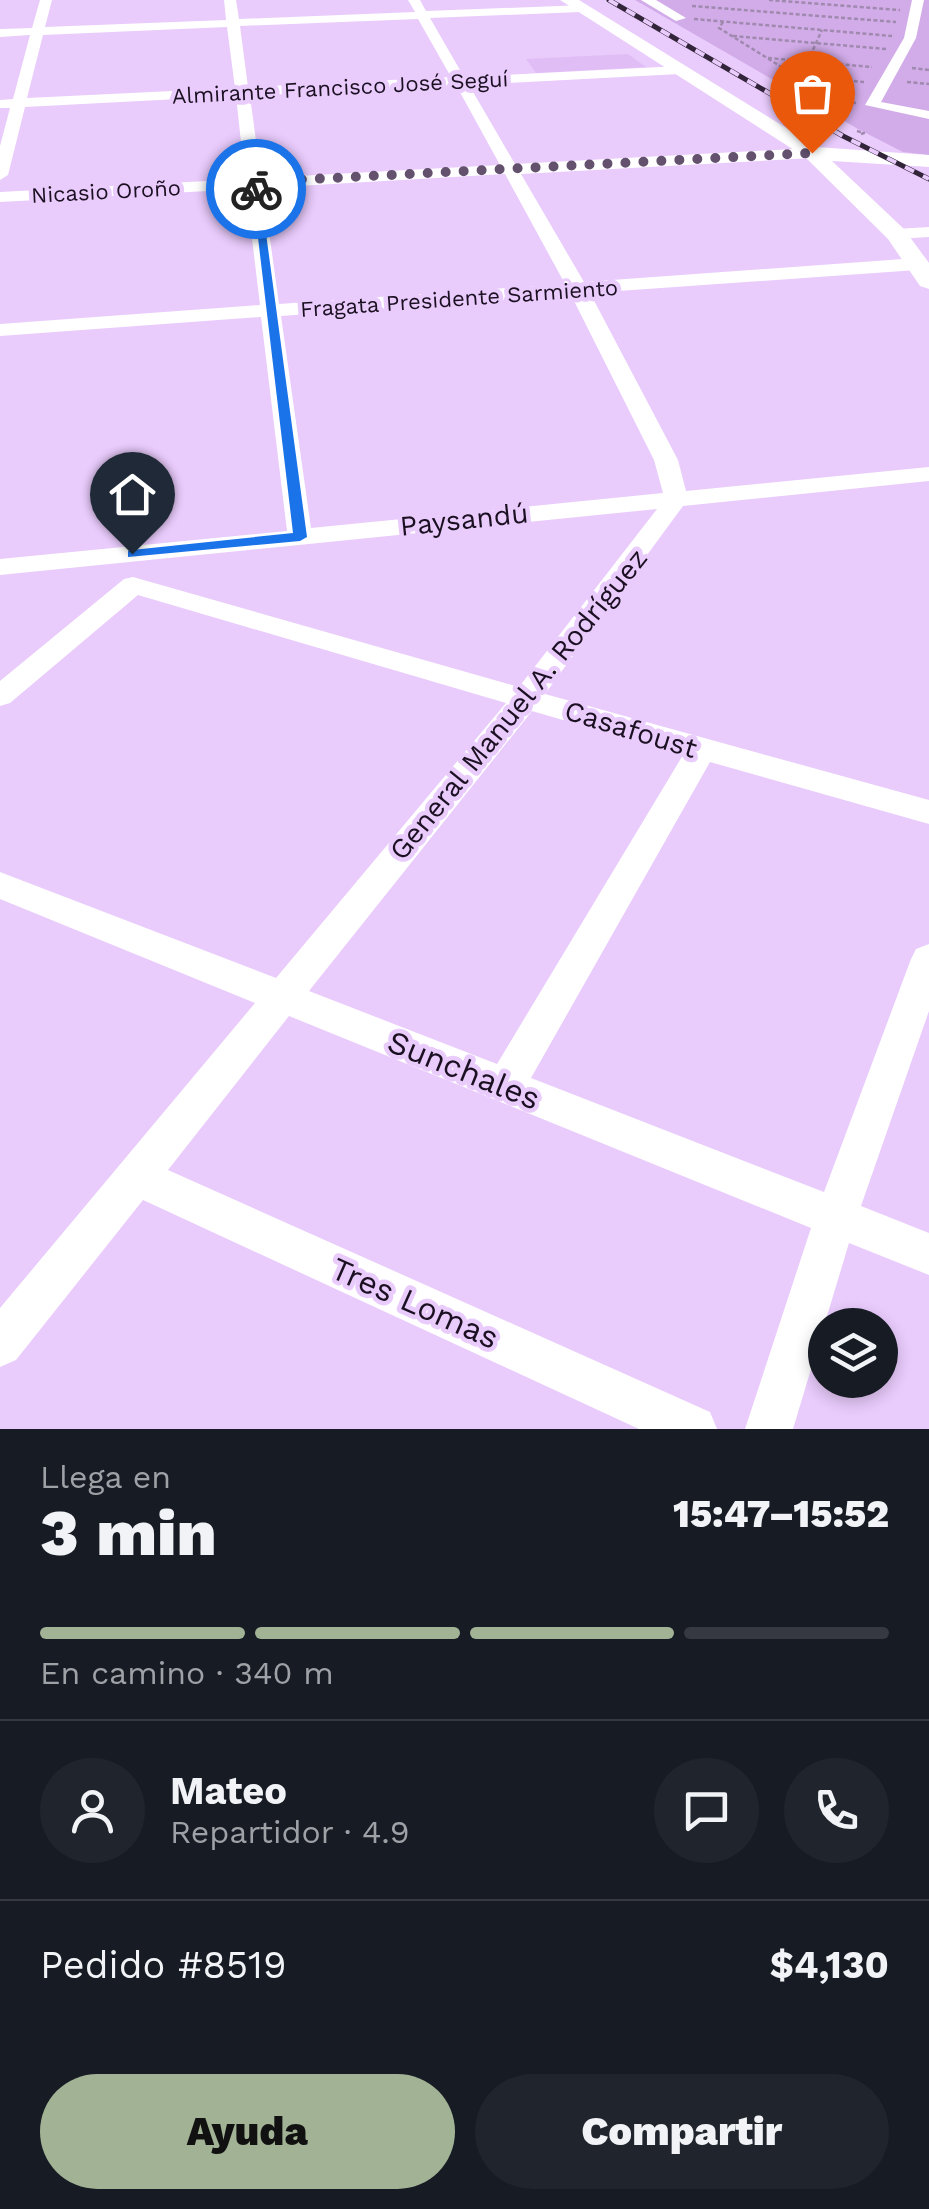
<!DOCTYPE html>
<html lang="es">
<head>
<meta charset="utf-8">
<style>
  :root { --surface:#171b24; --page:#20242c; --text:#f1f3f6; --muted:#9ea1a6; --line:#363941; --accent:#a2b395 }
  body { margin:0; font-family:"Work Sans",sans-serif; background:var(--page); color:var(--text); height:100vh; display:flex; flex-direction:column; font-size:38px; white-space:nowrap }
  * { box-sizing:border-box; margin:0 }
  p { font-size:32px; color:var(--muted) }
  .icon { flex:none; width:55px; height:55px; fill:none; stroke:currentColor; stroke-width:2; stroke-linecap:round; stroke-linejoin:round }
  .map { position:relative; height:1429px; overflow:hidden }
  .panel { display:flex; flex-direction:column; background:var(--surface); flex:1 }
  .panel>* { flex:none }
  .controls { position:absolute; left:808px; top:1308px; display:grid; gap:20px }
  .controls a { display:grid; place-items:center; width:90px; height:90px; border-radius:50%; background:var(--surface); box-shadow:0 5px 15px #0003; font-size:50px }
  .pin { position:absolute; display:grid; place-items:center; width:85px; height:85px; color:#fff; margin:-102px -42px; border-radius:50% 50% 50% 0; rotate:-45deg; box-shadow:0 0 10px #0007 }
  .pin .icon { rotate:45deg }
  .courier { position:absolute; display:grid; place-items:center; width:100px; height:100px; margin:-50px; border:8px solid #1a73e8; border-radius:50%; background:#fff; color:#222; box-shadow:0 2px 12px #0007 }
  .headline em { font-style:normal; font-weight:800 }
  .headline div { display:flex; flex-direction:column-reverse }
  .headline { display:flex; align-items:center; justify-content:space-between; height:170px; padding:0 40px }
  h1 { font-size:65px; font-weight:800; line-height:75px }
  .bar { display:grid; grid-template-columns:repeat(4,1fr); gap:15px 10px; align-content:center; height:120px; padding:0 40px }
  .bar i { height:12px; border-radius:8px; background:var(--line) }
  .bar .current { background:var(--accent) }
  .bar p { grid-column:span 4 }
  .line { display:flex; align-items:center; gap:25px; padding:0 40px; border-top:2px solid var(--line) }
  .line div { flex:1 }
  .round { display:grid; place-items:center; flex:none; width:105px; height:105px; border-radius:52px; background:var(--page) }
  .cta { display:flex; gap:20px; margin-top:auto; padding:20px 40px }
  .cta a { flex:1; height:115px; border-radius:60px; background:var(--accent); color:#111; font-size:40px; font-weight:800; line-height:115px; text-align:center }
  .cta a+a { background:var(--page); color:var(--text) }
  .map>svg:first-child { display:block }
  .built { fill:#e0bef5 }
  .green { fill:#d2ace9 }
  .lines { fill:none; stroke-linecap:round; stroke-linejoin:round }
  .path { stroke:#a089ae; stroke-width:2.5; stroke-dasharray:4 2.5; stroke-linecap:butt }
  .minor { fill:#fff; fill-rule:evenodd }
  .major { fill:#fff; fill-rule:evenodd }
  .rail-casing { stroke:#32253a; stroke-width:5 }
  .rail { stroke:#e9cbfc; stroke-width:4; stroke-dasharray:10; stroke-linecap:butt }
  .route { fill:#1a73e8 }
  .done { stroke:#63516e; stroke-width:10; stroke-dasharray:0 18 }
  .labels { text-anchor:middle; stroke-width:9; stroke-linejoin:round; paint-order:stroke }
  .far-street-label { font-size:22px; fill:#1b1021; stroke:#e9cbfc }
  .street-label { font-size:28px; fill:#1b1021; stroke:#e9cbfc }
  .near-street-label { font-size:32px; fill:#1b1021; stroke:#e9cbfc }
</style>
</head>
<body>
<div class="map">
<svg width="929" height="1429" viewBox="0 0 929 1429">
  <rect width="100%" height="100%" fill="#e9cbfc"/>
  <!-- built -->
  <polygon class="built" points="628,54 646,67 536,73 526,59"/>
  <!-- green -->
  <polygon class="green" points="635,0 929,0 929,155 903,152 858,129"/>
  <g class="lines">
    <!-- path -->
    <g class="path">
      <polyline points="769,0 900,10"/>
      <polyline points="692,6 896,22"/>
      <polyline points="694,19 892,36"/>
      <polyline points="723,22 719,28 796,76 864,82"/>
      <polyline points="733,36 886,49"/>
      <polyline points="768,58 872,67"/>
      <polyline points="912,68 929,70"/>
      <polyline points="907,82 929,84"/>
      <polyline points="794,91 822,30"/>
      <polyline points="814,99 856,103"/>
      <polyline points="857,131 864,133 861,134"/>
    </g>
    <!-- minor -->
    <g class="minor">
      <path d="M40 0H52L45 27 226 20 224 0H236L239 19 415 12 408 0H420L426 11 584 5 580 12 430 18 464 77 680 66 687 70 680 74 469 85 515 164 812 148 820 153 812 158 521 174 584 282 917 258 926 264 917 270 590 293 678 460 686 491 929 467V481L683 506 545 694 929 800V824L710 762 531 1078 824 1192 911 959 916 949 929 944V1011L861 1206 929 1233V1275L849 1243 793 1429H745L811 1228 289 1016 168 1170 710 1412 717 1429H639L143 1200 16 1360 0 1367V1308L255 1003 0 899V872L276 978 506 703 138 595 10 703 0 706V681L124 579 133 577 519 687 657 509 0 575V559L287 531 261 317 0 336V324L260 305 246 189 0 202V192L245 179 236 96 25 107 8 175 0 180V146L10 108H0V100L13 99 30 35 0 37V29L32 28ZM418 19 451 77 248 87 240 26ZM227 27 235 88 27 98 43 35ZM456 85 500 165 261 178 250 96ZM505 174 565 284 279 304 263 188ZM571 295 654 460 663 493 311 528 281 316ZM532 711 683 755 497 1064 309 991Z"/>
      <polygon points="641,0 656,0 686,18 676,21"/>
      <polygon points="912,0 924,0 916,38 881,102 929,111 929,119 865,105 904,38"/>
      <polygon points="929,227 929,237 896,239 887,234 896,229"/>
    </g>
    <!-- major -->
    <polygon class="major" points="560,0 579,0 817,147 929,155 929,167 832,161 904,229 929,263 929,289 920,286 888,239 805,157"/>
    <defs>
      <polyline id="rail" points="609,0 843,136 929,179"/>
    </defs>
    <!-- rail casing -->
    <use href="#rail" class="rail-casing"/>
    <!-- rail -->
    <use href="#rail" class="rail"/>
  </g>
  <!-- route -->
  <polygon class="route" points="252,187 260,189 307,537 300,541 128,557 128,551 132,550 293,533"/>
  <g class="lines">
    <!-- done -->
    <polyline class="done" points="256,189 255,182 812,153"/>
  </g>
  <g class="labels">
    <!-- far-street labels -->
    <g class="far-street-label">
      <text transform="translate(340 87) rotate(-3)" y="8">Almirante Francisco José Seguí</text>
      <text transform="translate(106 191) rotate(-3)" y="8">Nicasio Oroño</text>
      <text transform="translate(459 298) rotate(-4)" y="8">Fragata Presidente Sarmiento</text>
    </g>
    <!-- street labels -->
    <g class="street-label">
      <text transform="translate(464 519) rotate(-6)" y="10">Paysandú</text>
      <text transform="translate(518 704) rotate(-51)" y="10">General Manuel A. Rodríguez</text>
      <text transform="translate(631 729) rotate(17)" y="10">Casafoust</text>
    </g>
    <!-- near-street labels -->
    <g class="near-street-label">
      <text transform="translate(464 1070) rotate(22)" y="11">Sunchales</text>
      <text transform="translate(415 1303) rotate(24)" y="11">Tres Lomas</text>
    </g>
  </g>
</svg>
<div class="controls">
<a><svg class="icon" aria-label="layers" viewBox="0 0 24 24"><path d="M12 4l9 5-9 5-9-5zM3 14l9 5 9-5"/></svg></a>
</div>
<div class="pin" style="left:812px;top:153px;background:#ea580c"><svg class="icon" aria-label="bag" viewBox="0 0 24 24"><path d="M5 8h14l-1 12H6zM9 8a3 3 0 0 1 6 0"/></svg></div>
<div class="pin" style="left:132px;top:554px;background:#1f2937"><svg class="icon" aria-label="home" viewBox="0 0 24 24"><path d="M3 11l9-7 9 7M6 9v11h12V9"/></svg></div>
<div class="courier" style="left:256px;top:189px"><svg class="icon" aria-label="bike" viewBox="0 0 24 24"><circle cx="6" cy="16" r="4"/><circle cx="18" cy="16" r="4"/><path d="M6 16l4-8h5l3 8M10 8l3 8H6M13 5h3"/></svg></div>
</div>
<section class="panel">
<div class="headline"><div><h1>3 min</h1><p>Llega en</p></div><em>15:47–15:52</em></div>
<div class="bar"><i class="current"></i><i class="current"></i><i class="current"></i><i></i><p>En camino · 340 m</p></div>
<div class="line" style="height:180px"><a class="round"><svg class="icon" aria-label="person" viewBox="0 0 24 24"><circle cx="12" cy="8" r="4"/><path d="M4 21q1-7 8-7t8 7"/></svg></a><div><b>Mateo</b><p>Repartidor · 4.9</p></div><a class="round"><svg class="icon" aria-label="chat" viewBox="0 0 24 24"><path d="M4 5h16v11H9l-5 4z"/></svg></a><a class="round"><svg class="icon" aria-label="phone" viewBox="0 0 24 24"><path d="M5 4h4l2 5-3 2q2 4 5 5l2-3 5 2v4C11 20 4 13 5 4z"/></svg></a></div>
<div class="line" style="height:130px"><div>Pedido #8519</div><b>$4,130</b></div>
<div class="cta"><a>Ayuda</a><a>Compartir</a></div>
</section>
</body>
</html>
